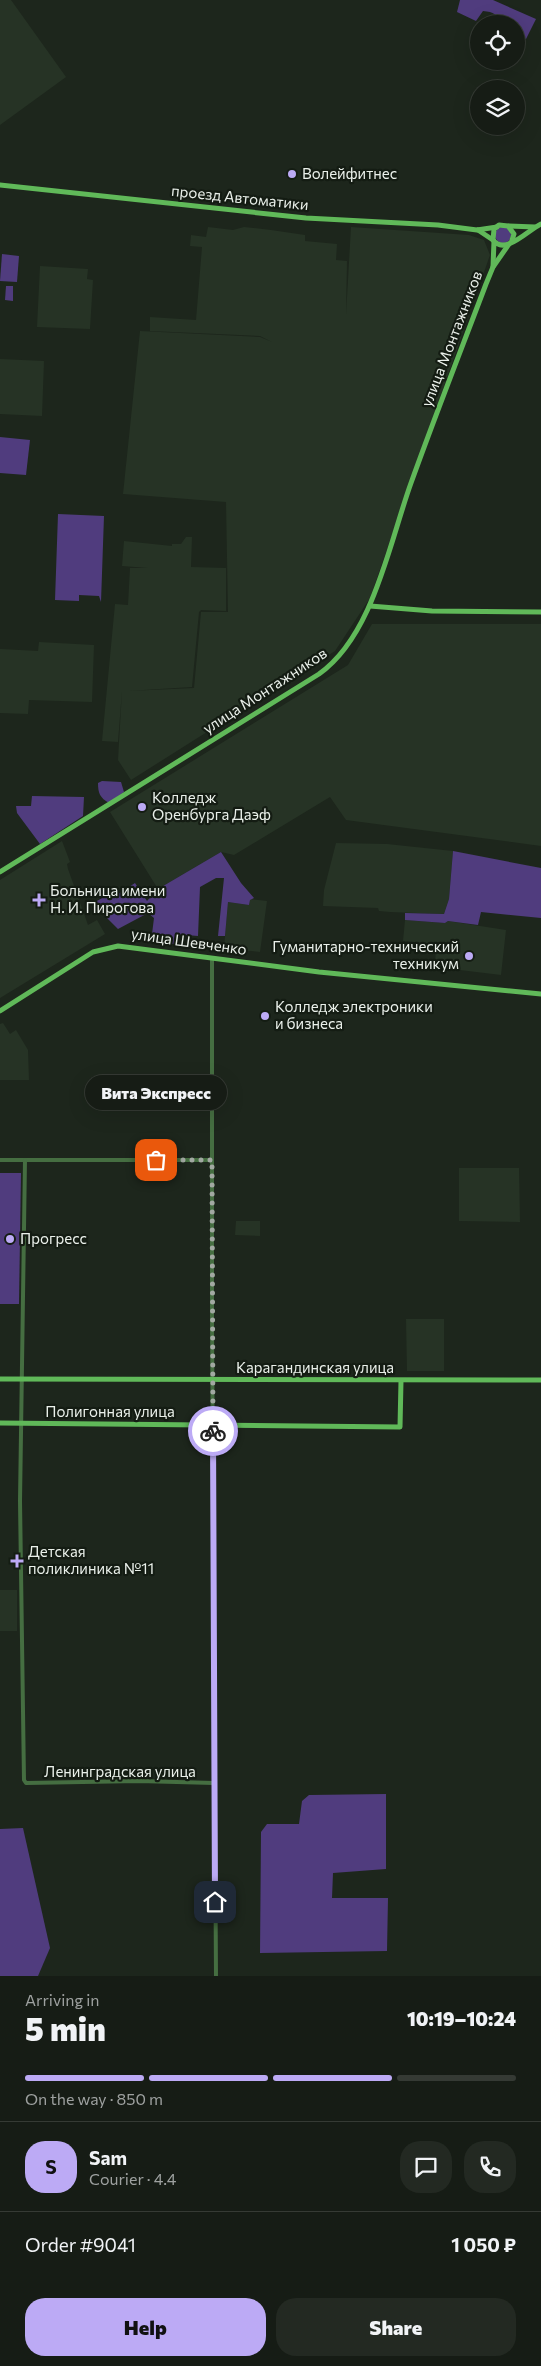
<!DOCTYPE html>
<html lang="en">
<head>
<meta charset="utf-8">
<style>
  :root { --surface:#161c15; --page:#232922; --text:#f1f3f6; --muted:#9ea1a0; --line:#353a34; --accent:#bcaaf5 }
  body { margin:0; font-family:Commissioner,sans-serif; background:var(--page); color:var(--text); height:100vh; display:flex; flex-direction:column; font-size:19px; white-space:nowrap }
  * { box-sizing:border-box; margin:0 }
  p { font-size:16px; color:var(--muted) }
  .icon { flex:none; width:28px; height:28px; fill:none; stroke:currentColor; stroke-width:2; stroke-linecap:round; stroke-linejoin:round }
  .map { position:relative; height:1976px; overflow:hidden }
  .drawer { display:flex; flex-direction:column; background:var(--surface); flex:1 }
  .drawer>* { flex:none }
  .fabs { position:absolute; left:470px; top:15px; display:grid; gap:10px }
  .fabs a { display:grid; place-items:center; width:55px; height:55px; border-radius:50%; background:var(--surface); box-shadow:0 5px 20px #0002,0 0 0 1px var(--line); font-size:25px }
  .pin { position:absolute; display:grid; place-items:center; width:42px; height:42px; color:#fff; margin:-21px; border-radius:10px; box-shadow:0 2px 8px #0006 }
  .courier { position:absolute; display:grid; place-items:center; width:50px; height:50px; margin:-25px; border:4px solid #bcaaf5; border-radius:50%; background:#fff; color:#222; box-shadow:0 1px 6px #0007 }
  .bubble { position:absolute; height:35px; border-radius:18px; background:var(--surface); box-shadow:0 5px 20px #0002,0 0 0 1px var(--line); font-size:16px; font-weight:800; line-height:35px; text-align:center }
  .head em { font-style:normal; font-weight:800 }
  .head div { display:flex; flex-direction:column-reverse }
  .head { display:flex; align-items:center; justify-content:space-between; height:85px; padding:0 25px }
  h1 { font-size:32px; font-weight:800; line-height:38px }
  .bar { display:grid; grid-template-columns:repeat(4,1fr); gap:8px 5px; align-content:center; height:60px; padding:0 25px }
  .bar i { height:6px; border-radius:4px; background:var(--line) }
  .bar .active { background:var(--accent) }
  .bar p { grid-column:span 4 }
  .line { display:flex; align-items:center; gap:12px; padding:0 25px; border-top:1px solid var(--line) }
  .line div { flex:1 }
  .round { display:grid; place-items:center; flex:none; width:52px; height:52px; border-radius:20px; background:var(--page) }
  .cta { display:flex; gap:10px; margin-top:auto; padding:10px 25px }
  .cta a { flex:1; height:58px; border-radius:20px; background:var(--accent); color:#111; font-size:20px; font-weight:800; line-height:58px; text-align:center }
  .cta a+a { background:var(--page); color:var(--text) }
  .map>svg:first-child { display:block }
  .built { fill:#263325 }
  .green { fill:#503c7e }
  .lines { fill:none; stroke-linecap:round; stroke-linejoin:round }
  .minor { stroke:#456e41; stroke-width:4 }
  .major { stroke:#60b959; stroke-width:5 }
  .done { stroke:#a2a9a2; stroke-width:5; stroke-dasharray:0 9 }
  .route { stroke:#bcaaf5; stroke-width:6 }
  .poi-dot { fill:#bcaaf5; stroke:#141c13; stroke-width:2 }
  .labels { text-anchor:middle; stroke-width:4.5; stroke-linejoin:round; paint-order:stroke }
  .poi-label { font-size:15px; fill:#eaf0ea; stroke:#141c13; text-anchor:start }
  .street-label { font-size:15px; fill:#eaf0ea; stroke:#141c13 }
</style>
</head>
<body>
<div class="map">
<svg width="541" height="1976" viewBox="0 0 541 1976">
  <rect width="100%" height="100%" fill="#1d261c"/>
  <!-- built -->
  <g class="built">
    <polygon points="0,0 11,0 66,77 0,125"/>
    <polygon points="208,227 233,230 244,227 271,230 305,235 305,241 337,244 336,260 347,261 346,315 351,227 469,235 484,240 490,255 370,598 335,651 131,780 118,760 122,691 118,742 102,741 115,604 128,605 130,568 148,568 122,566 124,541 172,546 172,544 181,544 186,537 192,537 191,567 226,568 226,611 201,610 199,612 192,687 128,691 194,688 201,612 228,612 226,502 123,494 140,331 260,337 272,342 260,336 150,331 150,317 196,320 202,247 190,246 191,235 206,237"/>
    <polygon points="40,266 88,269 87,279 93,280 90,329 37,327"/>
    <polygon points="0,359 44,361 42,416 0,414"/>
    <polygon points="372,624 541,624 541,846 346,820 330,797 234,855 221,852 158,889 110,812 348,665"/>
    <polygon points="39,642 94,645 92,702 29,700 28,714 0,713 0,649 38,651"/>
    <polygon points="62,841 70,862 67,864 68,869 88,925 97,920 105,934 0,998 0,880"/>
    <polygon points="336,843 387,844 453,851 449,899 444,914 390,912 379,911 378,908 323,906 324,890"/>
    <polygon points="250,899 267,901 260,952 224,948 228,902 249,905"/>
    <polygon points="405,920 445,923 448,921 506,930 501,975 435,967 436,945 403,941"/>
    <polygon points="3,1023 10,1034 16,1030 28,1050 29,1080 0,1080 0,1024"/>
    <polygon points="459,1168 519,1168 520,1222 459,1221"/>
    <polygon points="236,1221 260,1221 260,1236 235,1235"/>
    <polygon points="406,1319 444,1319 444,1371 407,1371"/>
    <rect x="0" y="1590" width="17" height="41"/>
  </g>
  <!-- green -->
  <g class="green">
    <path d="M460 0H493L536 19 526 39 516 34V24H502C497 14 494 12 483 11L476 21 457 12Z"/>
    <circle cx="503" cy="235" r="8"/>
    <polygon points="2,254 19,256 17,282 0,281"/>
    <polygon points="6,286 13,286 13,301 5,300"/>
    <polygon points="0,437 30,440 26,475 0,473"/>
    <polygon points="58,514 104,516 101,602 99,596 79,595 79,601 55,600"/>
    <path d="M102 781 121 782 124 792 109 803C100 798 98 793 98 783Z"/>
    <polygon points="32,796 84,797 83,816 40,844 17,813 16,806 31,806"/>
    <polygon points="453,851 541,868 541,918 481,912 478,925 448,921 445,923 405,920 405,913 444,914 449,899"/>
    <polygon points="221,852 241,883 254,898 250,900 249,905 228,902 225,936 218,936 224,878 216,878 200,887 198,936 186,935 184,945 151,942 154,918 148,913 118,929 105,916 95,902 106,896 109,900 135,883 147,901 158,889"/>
    <polygon points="0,1173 21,1173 19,1304 0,1304"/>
    <polygon points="386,1794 386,1869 333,1873 332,1898 388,1898 387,1951 260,1953 261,1832 267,1824 299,1824 302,1801 309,1795"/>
    <polygon points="23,1828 50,1948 38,1976 0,1976 0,1829"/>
  </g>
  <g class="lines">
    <!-- minor -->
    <g class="minor">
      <polyline points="212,958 212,1314 216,1976"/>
      <polyline points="0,1160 212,1160"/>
      <polyline points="25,1160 20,1501 24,1780 26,1783 139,1781 214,1783"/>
    </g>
    <!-- major -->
    <g class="major">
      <polyline points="0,185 306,218 438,225 477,230 497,227"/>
      <polyline points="509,226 535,227"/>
      <polyline points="478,230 493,240"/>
      <path d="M511 243 514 234 508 226 499 225 494 229 493 240C505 256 528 230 541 224"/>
      <polyline points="493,267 494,241"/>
      <polyline points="370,606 432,611 541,612"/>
      <path d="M0 872 319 674C373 636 389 544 411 483 435 416 461 350 486 284L493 267 509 244"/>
      <polyline points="0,1011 93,952 118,946 319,972 541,994"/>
      <polyline points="0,1379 541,1380"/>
      <polyline points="0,1423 400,1427 401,1381"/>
    </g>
  </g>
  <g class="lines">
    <!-- done -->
    <polyline class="done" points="156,1160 212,1160 213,1431"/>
    <!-- route -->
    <polyline class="route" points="213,1431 215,1902"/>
  </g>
  <!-- markers -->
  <g class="poi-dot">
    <circle cx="292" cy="174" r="5"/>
    <circle cx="142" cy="807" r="5"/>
    <path d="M36.5 892.5h5v5h5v5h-5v5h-5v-5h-5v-5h5z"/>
    <circle cx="469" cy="956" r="5"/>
    <circle cx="265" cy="1016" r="5"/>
    <circle cx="10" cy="1239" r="5"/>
    <path d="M14.5 1553.5h5v5h5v5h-5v5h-5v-5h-5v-5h5z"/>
  </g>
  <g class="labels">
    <!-- poi labels -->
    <g class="poi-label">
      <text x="302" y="179">Волейфитнес</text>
      <text x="152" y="803">Колледж<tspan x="152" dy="17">Оренбурга Даэф</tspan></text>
      <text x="50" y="896">Больница имени<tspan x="50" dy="17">Н. И. Пирогова</tspan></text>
      <text x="459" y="952" text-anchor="end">Гуманитарно-технический<tspan x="459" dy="17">техникум</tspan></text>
      <text x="275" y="1012">Колледж электроники<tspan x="275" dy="17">и бизнеса</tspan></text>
      <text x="20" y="1244">Прогресс</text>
      <text x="28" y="1557">Детская<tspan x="28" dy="17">поликлиника №11</tspan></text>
    </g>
    <!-- street labels -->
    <g class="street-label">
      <text transform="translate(240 198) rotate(6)" y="5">проезд Автоматики</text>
      <text transform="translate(452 339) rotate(-69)" y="5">улица Монтажников</text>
      <text transform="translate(265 691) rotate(-33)" y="5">улица Монтажников</text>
      <text transform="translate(189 942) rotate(8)" y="5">улица Шевченко</text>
      <text x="315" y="1373">Карагандинская улица</text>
      <text x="110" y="1417">Полигонная улица</text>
      <text x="120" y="1777">Ленинградская улица</text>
    </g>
  </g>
</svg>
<div class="fabs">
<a><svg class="icon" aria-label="locate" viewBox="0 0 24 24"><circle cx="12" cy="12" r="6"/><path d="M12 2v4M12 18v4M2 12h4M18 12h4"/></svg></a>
<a><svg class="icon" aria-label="layers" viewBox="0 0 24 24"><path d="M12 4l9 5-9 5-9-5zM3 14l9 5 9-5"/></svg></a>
</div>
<div class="pin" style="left:156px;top:1160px;background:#ea580c"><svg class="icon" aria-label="bag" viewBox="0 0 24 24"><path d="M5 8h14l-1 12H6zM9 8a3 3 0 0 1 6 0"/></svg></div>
<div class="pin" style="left:215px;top:1902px;background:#1f2937"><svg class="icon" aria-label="home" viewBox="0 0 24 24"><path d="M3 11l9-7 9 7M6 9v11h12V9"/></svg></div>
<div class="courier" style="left:213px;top:1431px"><svg class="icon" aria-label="bike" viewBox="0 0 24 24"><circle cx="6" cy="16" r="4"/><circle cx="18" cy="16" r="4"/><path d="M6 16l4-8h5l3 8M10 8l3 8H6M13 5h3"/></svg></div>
<div class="bubble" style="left:85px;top:1075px;width:142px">Вита Экспресс</div>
</div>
<section class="drawer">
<div class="head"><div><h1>5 min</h1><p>Arriving in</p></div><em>10:19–10:24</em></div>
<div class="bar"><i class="active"></i><i class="active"></i><i class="active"></i><i></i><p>On the way · 850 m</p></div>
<div class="line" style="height:90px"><b class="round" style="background:var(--accent);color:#111">S</b><div><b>Sam</b><p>Courier · 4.4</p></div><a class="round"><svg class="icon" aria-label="chat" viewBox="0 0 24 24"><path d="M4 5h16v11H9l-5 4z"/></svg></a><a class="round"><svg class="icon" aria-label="phone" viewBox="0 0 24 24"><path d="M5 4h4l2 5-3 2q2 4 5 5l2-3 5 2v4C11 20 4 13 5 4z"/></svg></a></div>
<div class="line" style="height:65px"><div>Order #9041</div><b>1 050 ₽</b></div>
<div class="cta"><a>Help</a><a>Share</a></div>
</section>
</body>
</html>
